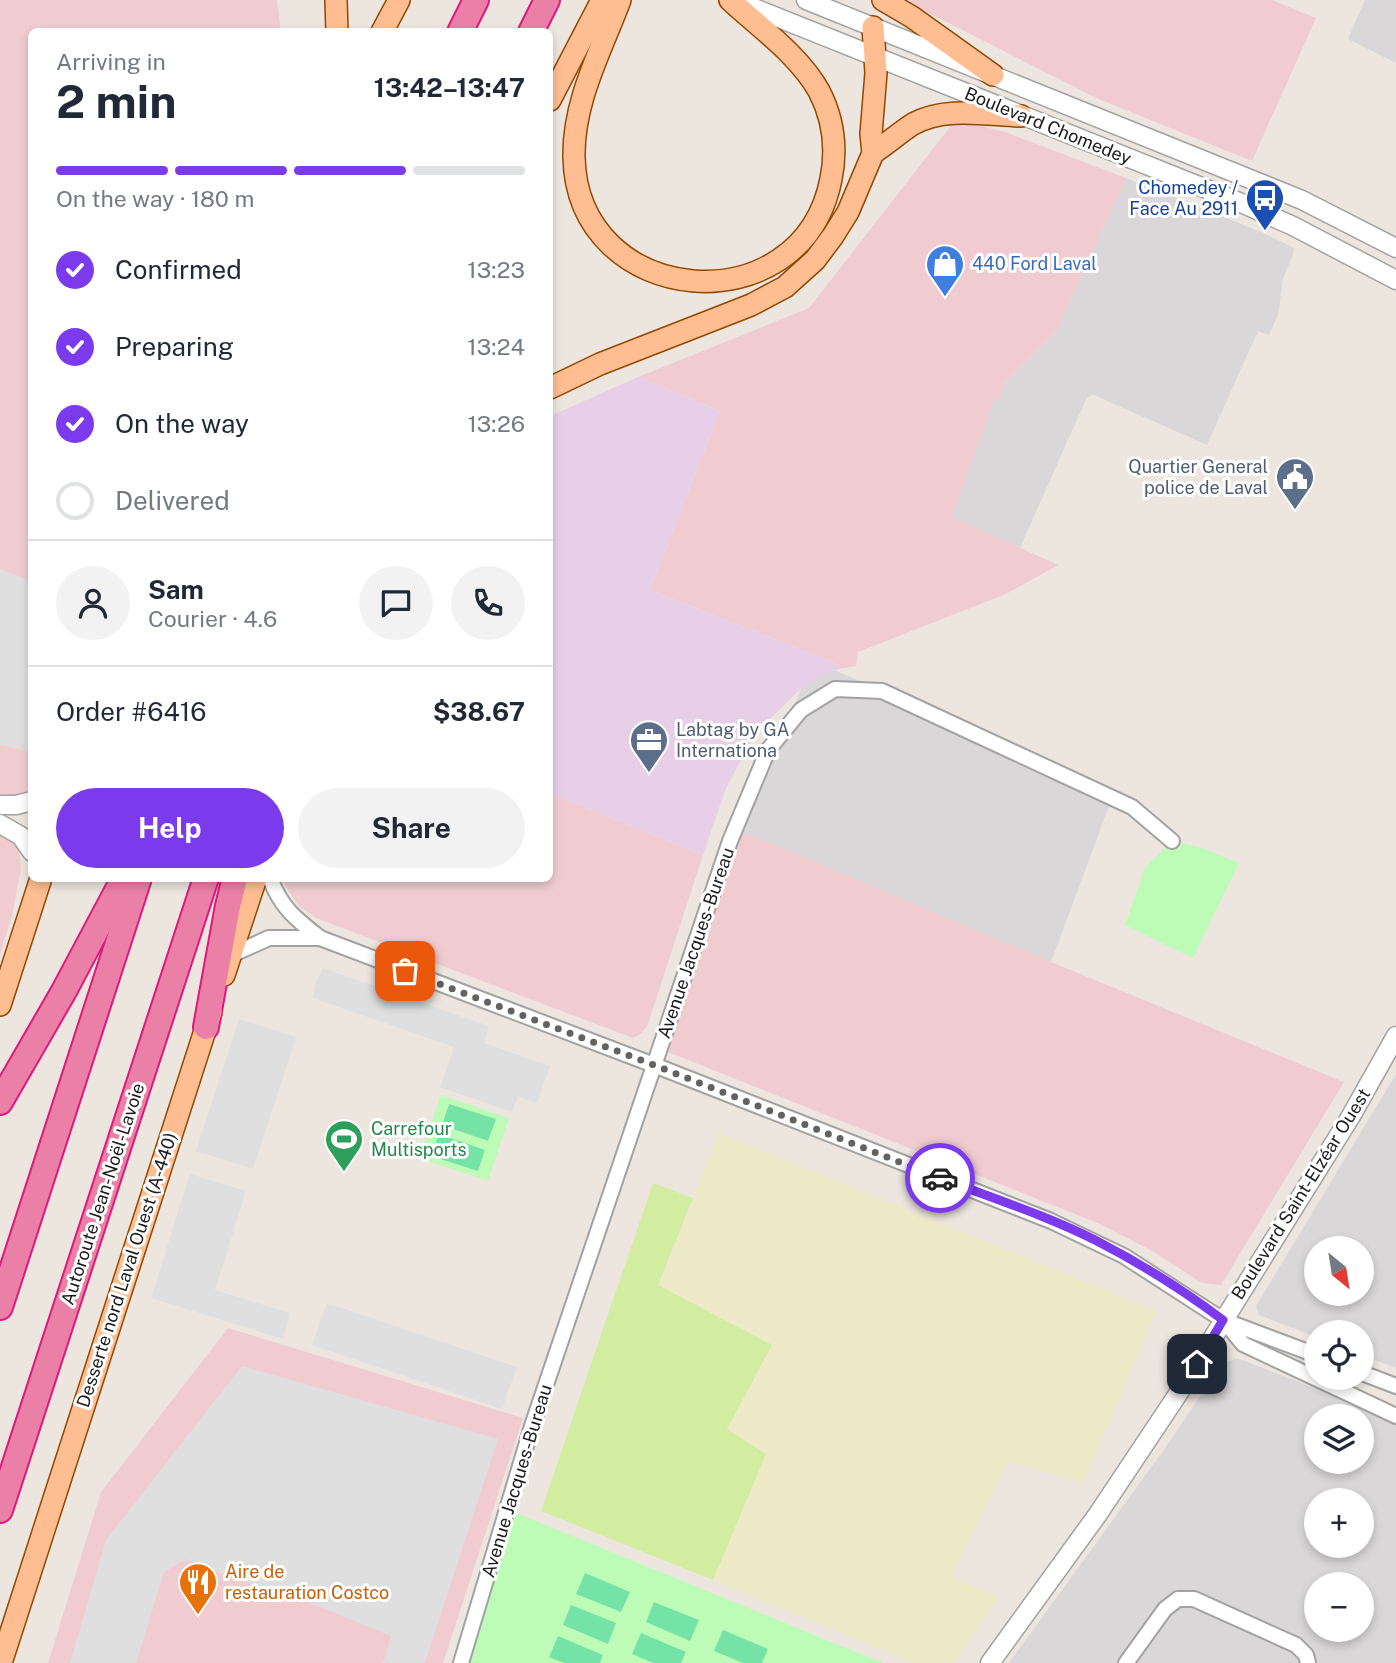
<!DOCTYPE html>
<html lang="en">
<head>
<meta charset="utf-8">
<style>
  :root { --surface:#fff; --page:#f2f2f3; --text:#1f2937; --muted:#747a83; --line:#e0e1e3; --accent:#7c3aed }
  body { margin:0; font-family:"Public Sans",sans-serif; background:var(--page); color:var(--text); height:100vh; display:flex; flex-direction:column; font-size:26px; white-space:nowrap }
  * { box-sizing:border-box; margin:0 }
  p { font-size:23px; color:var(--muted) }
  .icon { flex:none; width:38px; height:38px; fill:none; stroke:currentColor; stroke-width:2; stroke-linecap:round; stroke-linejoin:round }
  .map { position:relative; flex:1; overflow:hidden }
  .sheet { position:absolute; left:28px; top:28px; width:525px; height:854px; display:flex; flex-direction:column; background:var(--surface); border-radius:10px; box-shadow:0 4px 10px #0003 }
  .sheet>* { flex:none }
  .needle { width:46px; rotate:150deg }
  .tools { position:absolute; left:1304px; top:1236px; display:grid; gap:14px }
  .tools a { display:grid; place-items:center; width:70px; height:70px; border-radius:50%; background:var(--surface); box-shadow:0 4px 10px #0003; font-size:35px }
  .pin { position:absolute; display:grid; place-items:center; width:60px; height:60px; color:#fff; margin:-30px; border-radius:14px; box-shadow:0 4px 10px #0006 }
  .courier { position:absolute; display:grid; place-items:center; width:70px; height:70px; margin:-35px; border:5px solid #7c3aed; border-radius:50%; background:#fff; color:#222; box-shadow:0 2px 9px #0007 }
  .summary em { font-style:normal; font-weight:700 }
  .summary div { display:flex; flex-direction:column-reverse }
  .summary { display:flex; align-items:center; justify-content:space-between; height:119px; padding:0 28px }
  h1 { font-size:46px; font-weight:700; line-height:52px }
  .bar { display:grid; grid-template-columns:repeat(4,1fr); gap:10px 7px; align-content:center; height:84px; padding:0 28px }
  .bar i { height:9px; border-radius:5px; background:var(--line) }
  .bar .on { background:var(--accent) }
  .bar p { grid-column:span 4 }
  .line { display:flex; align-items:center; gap:18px; padding:0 28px; border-top:2px solid var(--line) }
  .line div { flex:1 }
  .round { display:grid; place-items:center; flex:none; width:74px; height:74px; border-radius:37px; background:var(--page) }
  ol { padding:0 28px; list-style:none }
  li { display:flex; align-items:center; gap:21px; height:77px }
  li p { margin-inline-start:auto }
  li .icon { padding:7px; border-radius:50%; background:var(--accent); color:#fff; stroke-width:4 }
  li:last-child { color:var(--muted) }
  li i { width:38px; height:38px; border:4px solid var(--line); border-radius:50% }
  .action { display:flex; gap:14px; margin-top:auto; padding:14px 28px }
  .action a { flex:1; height:80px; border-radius:42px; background:var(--accent); color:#fff; font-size:28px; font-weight:700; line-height:80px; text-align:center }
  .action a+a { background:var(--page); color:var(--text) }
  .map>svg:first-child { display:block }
  .residential { fill:#d9d7d8; fill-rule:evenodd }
  .commercial { fill:#f0ccd1 }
  .industrial { fill:#e7d0e7 }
  .farmland { fill:#eeeac8 }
  .grass { fill:#d2eca0 }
  .park { fill:#bdfcb7 }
  .pitch { fill:#76e3a6 }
  .parking { fill:#dfdfdf }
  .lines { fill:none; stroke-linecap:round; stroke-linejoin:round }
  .minor-casing { stroke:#a2a2a2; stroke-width:18 }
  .tertiary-casing { stroke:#a2a2a2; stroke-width:21 }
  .primary-casing { stroke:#914800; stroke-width:24 }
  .motorway-casing { stroke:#df187e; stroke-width:28 }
  .minor { stroke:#fff; stroke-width:14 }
  .tertiary { stroke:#fff; stroke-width:18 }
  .primary { stroke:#ffbd92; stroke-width:21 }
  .motorway { stroke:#eb80a6; stroke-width:24 }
  .done { stroke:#646260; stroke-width:7; stroke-dasharray:0 12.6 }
  .route { stroke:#7c3aed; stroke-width:9 }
  .labels { text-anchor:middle; stroke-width:6; stroke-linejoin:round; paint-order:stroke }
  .street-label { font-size:18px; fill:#1b1b1b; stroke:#fff }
  .transit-label { font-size:18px; fill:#164399; stroke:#fff; text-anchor:end }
  .shop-label { font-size:18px; fill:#366cbe; stroke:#fff; text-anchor:start }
  .service-label { font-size:18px; fill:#4e5e75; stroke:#fff; text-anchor:end }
  .leisure-label { font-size:18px; fill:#27864d; stroke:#fff; text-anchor:start }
  .food-label { font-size:18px; fill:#c56008; stroke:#fff; text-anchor:start }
</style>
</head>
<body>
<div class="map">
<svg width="1396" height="1663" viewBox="0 0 1396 1663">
  <rect width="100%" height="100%" fill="#ede6df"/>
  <!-- residential -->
  <g class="residential">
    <polygon points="1365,0 1396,0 1396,63 1348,39"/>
    <polygon points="1126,178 1261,232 1294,248 1293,254 1283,279 1278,315 1269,335 1258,331 1207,445 1094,395 1087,397 1020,548 951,517 994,399 999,400 1004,384 1057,331"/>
    <polygon points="813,661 1115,790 1051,962 742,831"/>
    <path d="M1396 1074V1368L1362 1355V1332H1316V1337L1259 1315 1256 1306ZM1316 1248H1362V1293H1316Z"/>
    <path d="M1237 1358 1340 1398 1396 1425V1663H1009L1163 1451 1222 1364ZM1316 1416H1362V1461H1316ZM1316 1500H1362V1545H1316ZM1316 1584H1362V1629H1316Z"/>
  </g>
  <!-- commercial -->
  <g class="commercial">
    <polygon points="0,0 277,0 280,24 279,31 32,32 32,793 0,798"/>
    <polygon points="911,0 1272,0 1316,18 1252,161 1096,98 909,3"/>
    <polygon points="953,123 977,125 1005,132 1126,178 1057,331 1004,384 999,400 994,400 952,517 1058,565 1006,594 858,652 856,666 839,669 831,661 650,590 720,411 638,377 809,308"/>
    <polygon points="550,793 703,855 647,1027 639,1035 633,1038 316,918 298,905 285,885 283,879 550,878"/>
    <polygon points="742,831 1051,962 1344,1082 1221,1285 1202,1283 1154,1252 1100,1224 668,1052"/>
    <polygon points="0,832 16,843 19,850 21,869 12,916 0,954"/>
    <polygon points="228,1328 523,1418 443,1663 48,1663 101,1492"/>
  </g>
  <!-- industrial -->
  <polygon class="industrial" points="638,377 720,411 650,590 831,661 839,669 821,676 796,693 765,724 750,744 726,788 703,855 550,793 550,416"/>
  <!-- farmland -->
  <polygon class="farmland" points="719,1133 1157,1311 1083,1483 1008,1461 952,1576 999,1598 953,1663 914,1663 713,1580 766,1454 727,1429 772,1345 658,1285"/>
  <!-- grass -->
  <polygon class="grass" points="653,1183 693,1198 658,1285 772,1345 727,1429 766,1454 713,1580 541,1511"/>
  <!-- park -->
  <g class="park">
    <polygon points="1172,841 1202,848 1239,863 1193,958 1125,925 1145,868"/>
    <polygon points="441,1095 509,1118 488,1181 419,1158"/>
    <polygon points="514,1512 883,1663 470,1663"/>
  </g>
  <!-- pitch -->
  <g class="pitch">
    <polygon points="449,1104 496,1119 488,1141 442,1125"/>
    <polygon points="439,1134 485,1150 478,1171 431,1156"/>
    <polygon points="585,1573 630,1592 621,1612 576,1594"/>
    <polygon points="654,1602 699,1620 690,1641 646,1622"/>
    <polygon points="571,1605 616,1623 608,1644 563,1625"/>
    <polygon points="723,1630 768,1649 762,1663 743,1663 714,1651"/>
    <polygon points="641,1633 686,1652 681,1663 653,1663 632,1654"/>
    <polygon points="558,1636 603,1655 600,1663 564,1663 549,1657"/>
  </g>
  <!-- parking -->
  <g class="parking">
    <polygon points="0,569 31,581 31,752 0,745"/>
    <polygon points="323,968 489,1026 484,1043 550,1066 537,1103 518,1097 512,1112 440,1087 454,1047 313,998 316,982"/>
    <polygon points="239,1019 296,1037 253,1169 196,1151"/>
    <polygon points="190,1174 246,1191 215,1290 290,1313 283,1339 151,1298"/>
    <polygon points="327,1303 517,1367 502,1409 312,1345"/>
    <polygon points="242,1366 498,1439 425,1663 383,1663 391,1636 321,1607 225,1575 186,1559 164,1572 136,1663 70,1663 106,1540"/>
  </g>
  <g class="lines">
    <defs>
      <g id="minor">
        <path d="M270 878C281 908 296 919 320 938"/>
        <polyline points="231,955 269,938 320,938 654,1065 1051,1221 1124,1256 1223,1320 1316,1355"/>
        <polyline points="1224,1321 1243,1344 1396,1416"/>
        <polyline points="1362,1373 1396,1386"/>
        <polyline points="461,1663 532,1426 730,841 768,750 801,710 835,689 882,691 1132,807 1172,841"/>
        <polyline points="1126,1663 1165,1609 1178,1599 1194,1599 1296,1645 1306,1655 1308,1663"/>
      </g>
      <g id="tertiary">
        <polyline points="734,0 1239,202 1293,226 1396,280"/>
        <polyline points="806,0 1302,200 1396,248"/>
        <polyline points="0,805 16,805 32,801"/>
        <polyline points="0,824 21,836 32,852"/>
        <polyline points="990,1663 1098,1514 1176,1397 1351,1116 1396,1036"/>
      </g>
      <g id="primary">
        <polyline points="336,0 337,32"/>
        <path d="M620 0C601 51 573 101 574 157 577 309 802 328 831 179 837 149 833 118 819 91 799 55 760 28 730 0"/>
        <polyline points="883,0 912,17 993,75"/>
        <polyline points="382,32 399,0"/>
        <polyline points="550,100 602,0"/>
        <path d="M873 153C887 144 899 133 913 124 945 106 987 115 1021 116"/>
        <polyline points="550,388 600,364 751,305 785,287 815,260 833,236 848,212 873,153 871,134 876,73 873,27"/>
        <polyline points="224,975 256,878"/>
        <polyline points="0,1005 41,878"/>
        <polyline points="1,1663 211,1012"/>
      </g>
      <g id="motorway">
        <polyline points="460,32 476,0"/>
        <polyline points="531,32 547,0"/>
        <polyline points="206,1027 228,906 235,878"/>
        <polyline points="0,1102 64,991 124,878"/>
        <polyline points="0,1307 139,878"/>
        <polyline points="0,1510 206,878"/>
      </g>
    </defs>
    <!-- minor casing -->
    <use href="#minor" class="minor-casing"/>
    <!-- tertiary casing -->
    <use href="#tertiary" class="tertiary-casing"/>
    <!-- primary casing -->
    <use href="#primary" class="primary-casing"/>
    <!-- motorway casing -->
    <use href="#motorway" class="motorway-casing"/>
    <!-- minor -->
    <use href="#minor" class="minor"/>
    <!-- tertiary -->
    <use href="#tertiary" class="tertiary"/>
    <!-- primary -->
    <use href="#primary" class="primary"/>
    <!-- motorway -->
    <use href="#motorway" class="motorway"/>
  </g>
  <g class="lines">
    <!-- done -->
    <polyline class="done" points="405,971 654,1065 940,1178"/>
    <!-- route -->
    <path class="route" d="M940 1178C992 1198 1045 1215 1095 1240 1140 1263 1183 1290 1223 1320L1197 1364"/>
  </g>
  <!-- icons -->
  <defs>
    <symbol id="bus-pin" viewBox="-11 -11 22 30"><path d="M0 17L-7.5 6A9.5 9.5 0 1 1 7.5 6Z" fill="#1a4fb4" stroke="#fff"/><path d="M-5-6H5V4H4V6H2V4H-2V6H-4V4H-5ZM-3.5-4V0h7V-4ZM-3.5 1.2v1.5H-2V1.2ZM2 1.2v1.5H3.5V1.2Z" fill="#fff"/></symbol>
    <symbol id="shop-pin" viewBox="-11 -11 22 30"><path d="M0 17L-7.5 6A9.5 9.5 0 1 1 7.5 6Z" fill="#3f7fe0" stroke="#fff"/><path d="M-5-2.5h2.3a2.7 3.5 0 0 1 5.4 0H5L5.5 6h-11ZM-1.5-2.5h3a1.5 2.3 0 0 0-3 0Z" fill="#fff"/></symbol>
    <symbol id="civic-pin" viewBox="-11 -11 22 30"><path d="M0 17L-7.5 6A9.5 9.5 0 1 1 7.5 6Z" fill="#5c6f8a" stroke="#fff"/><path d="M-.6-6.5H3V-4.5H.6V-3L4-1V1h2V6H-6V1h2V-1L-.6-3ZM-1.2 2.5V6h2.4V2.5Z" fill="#fff"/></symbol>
    <symbol id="office-pin" viewBox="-11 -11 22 30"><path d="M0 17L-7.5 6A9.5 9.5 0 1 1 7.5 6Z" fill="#5c6f8a" stroke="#fff"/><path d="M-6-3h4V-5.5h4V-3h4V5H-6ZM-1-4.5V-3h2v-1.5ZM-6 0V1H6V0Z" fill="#fff"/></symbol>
    <symbol id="stadium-pin" viewBox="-11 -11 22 30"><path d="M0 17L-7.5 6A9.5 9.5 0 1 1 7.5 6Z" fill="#2e9e5b" stroke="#fff"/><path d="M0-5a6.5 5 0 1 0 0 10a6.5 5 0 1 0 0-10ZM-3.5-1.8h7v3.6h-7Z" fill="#fff"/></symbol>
    <symbol id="restaurant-pin" viewBox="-11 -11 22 30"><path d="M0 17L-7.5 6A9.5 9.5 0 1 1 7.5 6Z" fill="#e8710a" stroke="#fff"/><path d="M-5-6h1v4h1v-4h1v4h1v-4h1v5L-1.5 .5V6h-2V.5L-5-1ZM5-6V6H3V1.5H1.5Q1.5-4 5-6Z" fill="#fff"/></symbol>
  </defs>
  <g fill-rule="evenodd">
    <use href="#bus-pin" x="1243" y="176" width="44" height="60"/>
    <use href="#shop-pin" x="923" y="242" width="44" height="60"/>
    <use href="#civic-pin" x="1273" y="455" width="44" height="60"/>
    <use href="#office-pin" x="627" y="718" width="44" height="60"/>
    <use href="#stadium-pin" x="322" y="1117" width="44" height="60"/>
    <use href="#restaurant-pin" x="176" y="1560" width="44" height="60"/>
  </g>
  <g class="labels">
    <!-- street labels -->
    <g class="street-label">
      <text transform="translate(1048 126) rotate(22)" y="6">Boulevard Chomedey</text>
      <text transform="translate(696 943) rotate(-71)" y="6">Avenue Jacques-Bureau</text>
      <text transform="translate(103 1194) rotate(-72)" y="6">Autoroute Jean-Noël-Lavoie</text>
      <text transform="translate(1301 1194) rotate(-58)" y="6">Boulevard Saint-Elzéar Ouest</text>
      <text transform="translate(127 1270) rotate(-72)" y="6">Desserte nord Laval Ouest (A-440)</text>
      <text transform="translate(517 1481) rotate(-73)" y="6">Avenue Jacques-Bureau</text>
    </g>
    <!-- transit labels -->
    <g class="transit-label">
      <text x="1238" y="194">Chomedey /<tspan x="1238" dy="21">Face Au 2911</tspan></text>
    </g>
    <!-- shop labels -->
    <g class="shop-label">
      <text x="972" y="270">440 Ford Laval</text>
    </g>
    <!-- service labels -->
    <g class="service-label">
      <text x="1268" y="473">Quartier General<tspan x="1268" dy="21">police de Laval</tspan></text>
      <text x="676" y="736" text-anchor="start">Labtag by GA<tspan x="676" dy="21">Internationa</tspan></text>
    </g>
    <!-- leisure labels -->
    <g class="leisure-label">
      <text x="371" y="1135">Carrefour<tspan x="371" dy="21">Multisports</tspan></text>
    </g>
    <!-- food labels -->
    <g class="food-label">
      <text x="225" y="1578">Aire de<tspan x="225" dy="21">restauration Costco</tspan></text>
    </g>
  </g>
</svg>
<div class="tools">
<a><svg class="needle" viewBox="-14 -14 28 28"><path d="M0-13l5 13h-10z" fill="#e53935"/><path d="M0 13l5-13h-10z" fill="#747a83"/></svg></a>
<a><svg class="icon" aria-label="locate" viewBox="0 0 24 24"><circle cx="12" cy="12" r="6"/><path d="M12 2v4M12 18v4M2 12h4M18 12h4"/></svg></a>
<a><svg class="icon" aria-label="layers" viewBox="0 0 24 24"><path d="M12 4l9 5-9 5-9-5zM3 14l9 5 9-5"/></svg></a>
<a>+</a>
<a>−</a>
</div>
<div class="pin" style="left:405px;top:971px;background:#ea580c"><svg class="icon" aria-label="bag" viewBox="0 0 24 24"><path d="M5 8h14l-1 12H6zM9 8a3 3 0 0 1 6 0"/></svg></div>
<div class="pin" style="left:1197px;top:1364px;background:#1f2937"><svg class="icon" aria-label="home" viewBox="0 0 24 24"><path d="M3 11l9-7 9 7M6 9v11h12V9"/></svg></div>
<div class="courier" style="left:940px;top:1178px"><svg class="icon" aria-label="car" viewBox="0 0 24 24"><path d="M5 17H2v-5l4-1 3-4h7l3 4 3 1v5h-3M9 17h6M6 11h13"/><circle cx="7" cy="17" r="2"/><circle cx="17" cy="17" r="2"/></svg></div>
<section class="sheet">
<div class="summary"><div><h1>2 min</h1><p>Arriving in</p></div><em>13:42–13:47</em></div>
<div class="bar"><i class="on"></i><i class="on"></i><i class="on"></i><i></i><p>On the way · 180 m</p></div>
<ol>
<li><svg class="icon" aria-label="check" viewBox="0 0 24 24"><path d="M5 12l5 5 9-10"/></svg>Confirmed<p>13:23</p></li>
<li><svg class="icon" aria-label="check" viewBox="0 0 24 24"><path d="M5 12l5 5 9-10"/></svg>Preparing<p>13:24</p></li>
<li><svg class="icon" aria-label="check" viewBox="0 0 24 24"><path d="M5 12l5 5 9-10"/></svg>On the way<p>13:26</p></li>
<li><i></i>Delivered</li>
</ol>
<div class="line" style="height:126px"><a class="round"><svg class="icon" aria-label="person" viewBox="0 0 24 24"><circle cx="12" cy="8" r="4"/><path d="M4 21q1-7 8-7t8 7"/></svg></a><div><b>Sam</b><p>Courier · 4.6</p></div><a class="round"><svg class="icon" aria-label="chat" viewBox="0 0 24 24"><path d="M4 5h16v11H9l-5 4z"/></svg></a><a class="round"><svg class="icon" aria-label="phone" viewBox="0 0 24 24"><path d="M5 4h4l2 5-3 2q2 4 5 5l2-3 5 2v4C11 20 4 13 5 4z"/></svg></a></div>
<div class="line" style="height:91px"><div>Order #6416</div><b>$38.67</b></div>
<div class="action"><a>Help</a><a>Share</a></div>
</section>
</div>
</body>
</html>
